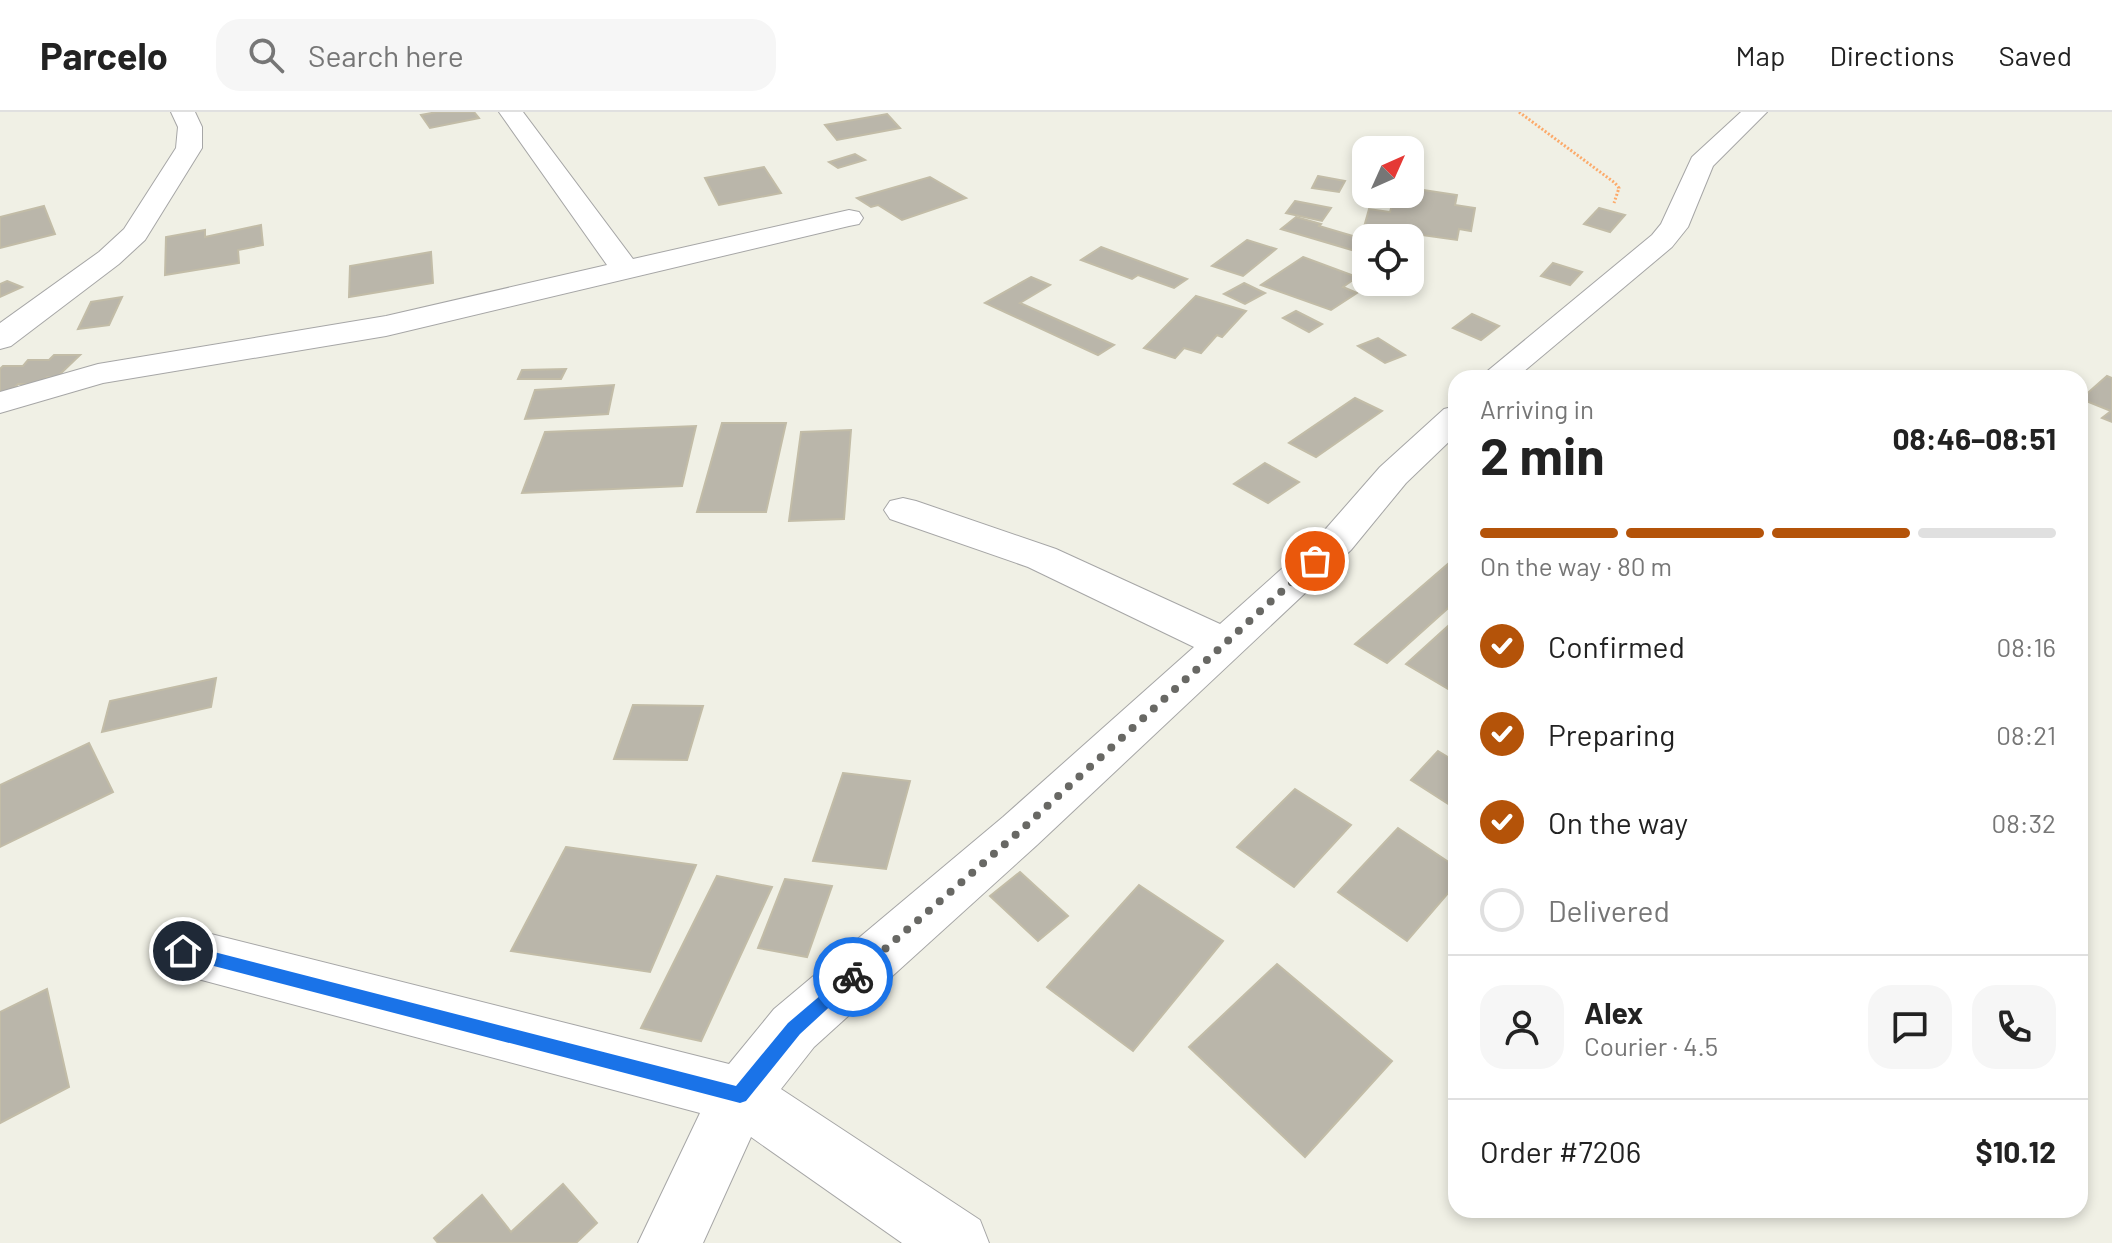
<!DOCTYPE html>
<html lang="en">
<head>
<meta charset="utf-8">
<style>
  :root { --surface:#fff; --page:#f6f6f6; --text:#222; --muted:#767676; --line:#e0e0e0; --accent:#b45309 }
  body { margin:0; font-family:Barlow,sans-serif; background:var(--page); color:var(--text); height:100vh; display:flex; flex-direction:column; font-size:30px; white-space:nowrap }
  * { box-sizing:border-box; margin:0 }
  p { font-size:26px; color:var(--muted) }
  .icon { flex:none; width:44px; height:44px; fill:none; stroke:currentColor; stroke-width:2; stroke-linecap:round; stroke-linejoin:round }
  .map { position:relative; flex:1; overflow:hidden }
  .details { position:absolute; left:1448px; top:258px; width:640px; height:848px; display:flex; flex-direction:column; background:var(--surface); border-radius:24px; box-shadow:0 4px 12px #0003 }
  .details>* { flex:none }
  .needle { width:52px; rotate:45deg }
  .fabs { position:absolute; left:1352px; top:24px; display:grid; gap:16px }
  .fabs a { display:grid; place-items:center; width:72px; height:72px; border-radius:16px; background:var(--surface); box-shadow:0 4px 12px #0003; font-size:40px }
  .pin { position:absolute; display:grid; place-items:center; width:68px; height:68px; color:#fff; margin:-34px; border:4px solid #fff; border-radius:50%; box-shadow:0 2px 8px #0007 }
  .courier { position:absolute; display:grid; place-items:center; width:80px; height:80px; margin:-40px; border:6px solid #1a73e8; border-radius:50%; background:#fff; color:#222; box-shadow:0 2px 10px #0007 }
  .summary em { font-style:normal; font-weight:700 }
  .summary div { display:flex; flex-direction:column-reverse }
  .summary { display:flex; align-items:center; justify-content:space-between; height:136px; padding:0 32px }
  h1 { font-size:52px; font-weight:700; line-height:60px }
  .bar { display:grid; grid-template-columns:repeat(4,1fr); gap:12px 8px; align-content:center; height:96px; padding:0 32px }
  .bar i { height:10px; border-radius:6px; background:var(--line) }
  .bar .selected { background:var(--accent) }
  .bar p { grid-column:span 4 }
  .line { display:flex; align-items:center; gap:20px; padding:0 32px; border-top:2px solid var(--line) }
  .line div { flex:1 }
  .round { display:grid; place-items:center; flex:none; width:84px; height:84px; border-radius:24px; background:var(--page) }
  ol { padding:0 32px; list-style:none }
  li { display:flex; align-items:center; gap:24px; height:88px }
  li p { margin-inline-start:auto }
  li .icon { padding:8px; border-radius:50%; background:var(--accent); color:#fff; stroke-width:4 }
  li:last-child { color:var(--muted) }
  li i { width:44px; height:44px; border:4px solid var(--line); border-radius:50% }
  header { display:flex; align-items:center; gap:48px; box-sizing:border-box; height:112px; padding:0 40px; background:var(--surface); border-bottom:2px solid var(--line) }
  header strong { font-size:38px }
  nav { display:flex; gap:44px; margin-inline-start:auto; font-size:28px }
  .search { width:560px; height:72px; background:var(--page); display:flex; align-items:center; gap:20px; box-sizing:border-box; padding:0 28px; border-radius:24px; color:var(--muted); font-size:30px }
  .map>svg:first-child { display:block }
  .building { fill:#bab6aa; stroke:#c2bca7; stroke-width:2 }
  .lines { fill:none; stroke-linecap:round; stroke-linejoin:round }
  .minor-casing { stroke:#a6a6a6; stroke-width:2 }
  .path { stroke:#fcaa6a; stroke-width:3; stroke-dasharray:2 2; stroke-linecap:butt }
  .minor { fill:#fff; fill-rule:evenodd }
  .route { fill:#1a73e8 }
  .done { stroke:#686864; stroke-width:8; stroke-dasharray:0 14.4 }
</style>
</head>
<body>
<header>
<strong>Parcelo</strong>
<div class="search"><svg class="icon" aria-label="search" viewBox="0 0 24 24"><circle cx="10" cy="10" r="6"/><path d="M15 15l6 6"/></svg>Search here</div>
<nav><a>Map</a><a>Directions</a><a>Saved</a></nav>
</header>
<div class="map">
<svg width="2112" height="1131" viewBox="0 0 2112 1131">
  <rect width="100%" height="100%" fill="#f0f0e5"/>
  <!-- building -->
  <g class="building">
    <polygon points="437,0 474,0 479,6 430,16 421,3"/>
    <polygon points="887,2 900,16 837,28 825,13"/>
    <polygon points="855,42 865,48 838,56 829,50"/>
    <polygon points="764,55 781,81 719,93 705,66"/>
    <polygon points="1318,64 1345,69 1339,80 1312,76"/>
    <polygon points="930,65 966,86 902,108 878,93 871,95 857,86"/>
    <polygon points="1410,76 1457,83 1455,93 1475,96 1471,119 1459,117 1457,128 1364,115 1369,97 1390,100 1395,82 1410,82"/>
    <polygon points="1295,89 1331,96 1322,109 1286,101"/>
    <polygon points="44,94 55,122 0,136 0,105"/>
    <polygon points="1599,96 1625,103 1610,120 1584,112"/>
    <polygon points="1296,105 1321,112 1319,114 1363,127 1352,138 1281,117"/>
    <polygon points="261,113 263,133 238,138 239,151 165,163 166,125 205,118 205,125"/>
    <polygon points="1247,128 1276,137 1243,164 1212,154"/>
    <polygon points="1101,135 1187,167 1174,176 1138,163 1132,167 1081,148"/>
    <polygon points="431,140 433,171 349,185 350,154"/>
    <polygon points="1303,145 1357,165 1343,175 1357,181 1331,198 1261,173"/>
    <polygon points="1553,151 1582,160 1570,173 1541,164"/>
    <polygon points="1031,165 1050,173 1020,191 1114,233 1098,243 985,191"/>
    <polygon points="7,169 22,175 0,185 0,172"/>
    <polygon points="1244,171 1265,181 1245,192 1224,182"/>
    <polygon points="1196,184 1246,199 1222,225 1217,223 1201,241 1184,236 1175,246 1144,236"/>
    <polygon points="122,185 109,213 78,217 91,190"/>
    <polygon points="1296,199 1322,212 1309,220 1283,206"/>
    <polygon points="1472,202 1499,214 1481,228 1453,216"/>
    <polygon points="1378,226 1405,243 1385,251 1358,234"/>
    <polygon points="54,243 80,243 57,265 47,265 39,272 18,272 10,280 0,280 0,257 3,254 23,254 28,248 49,248"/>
    <polygon points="566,257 561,267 518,267 522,258"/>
    <polygon points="2107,264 2112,266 2112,310 2102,306 2111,299 2081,287"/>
    <polygon points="614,273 608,302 525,307 535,278"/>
    <polygon points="1355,286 1382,299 1316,345 1289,331"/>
    <polygon points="722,311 786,311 766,400 697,400"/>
    <polygon points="696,314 682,374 522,381 545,320"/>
    <polygon points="851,318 844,407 789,409 801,320"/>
    <polygon points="1265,351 1299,370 1268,391 1234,372"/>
    <polygon points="1449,451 1456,455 1456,489 1387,551 1355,532"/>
    <polygon points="1448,514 1456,519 1455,581 1406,552"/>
    <polygon points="216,566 211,595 102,620 110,589"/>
    <polygon points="633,593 703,594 687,648 614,647"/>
    <polygon points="89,631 113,680 0,735 0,673"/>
    <polygon points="1438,639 1456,650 1456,697 1411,668"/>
    <polygon points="843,661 910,669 886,757 813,749"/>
    <polygon points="1295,677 1351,713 1294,775 1237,735"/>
    <polygon points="1398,716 1456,755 1456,772 1407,829 1338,780"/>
    <polygon points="566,735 696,753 650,860 511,839"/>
    <polygon points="1020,760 1068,804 1038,829 990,784"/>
    <polygon points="717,764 772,775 701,929 641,916"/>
    <polygon points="785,767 832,774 807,845 758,836"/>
    <polygon points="1139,773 1223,829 1133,939 1047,875"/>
    <polygon points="1277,852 1392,949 1305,1045 1189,935"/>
    <polygon points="47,877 69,975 0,1011 0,900"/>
    <polygon points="563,1072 597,1111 576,1131 438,1131 434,1126 482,1083 511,1120"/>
  </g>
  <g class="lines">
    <defs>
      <g id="minor">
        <polygon points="171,0 195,0 202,15 202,36 145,128 119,152 11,234 0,237 0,211 99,140 124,117 176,36 178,15"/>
        <polygon points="499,0 523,0 633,147 849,98 859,100 863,106 859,112 849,114 386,224 103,271 0,301 0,280 98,252 386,204 607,153"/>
        <polygon points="1741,0 1767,0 1713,54 1688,115 1672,135 1516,266 1479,266 1652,123 1661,112 1692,45"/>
        <polygon points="1456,294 1456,323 1406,371 1351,438 1037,733 814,935 781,977 980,1108 989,1131 902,1131 751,1025 703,1131 638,1131 700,1001 183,863 164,856 156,839 164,822 183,815 729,952 774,897 1003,705 1194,535 1028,455 890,407 884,398 890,389 903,386 916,389 1056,437 1220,512 1323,420 1380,355 1444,297"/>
      </g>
    </defs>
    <!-- minor casing -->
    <use href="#minor" class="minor-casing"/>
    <!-- path -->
    <polyline class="path" points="1519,0 1615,71 1619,76 1614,91"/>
    <!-- minor -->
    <use href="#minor" class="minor"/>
  </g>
  <!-- route -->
  <polygon class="route" points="183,832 736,974 788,911 848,860 853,858 862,865 800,922 746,989 740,991 183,846 175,839"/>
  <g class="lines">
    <!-- done -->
    <polyline class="done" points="853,865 1020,719 1315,449"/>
  </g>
</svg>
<div class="fabs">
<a><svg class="needle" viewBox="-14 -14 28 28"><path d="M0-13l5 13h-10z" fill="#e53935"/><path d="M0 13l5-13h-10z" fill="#767676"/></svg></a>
<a><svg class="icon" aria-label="locate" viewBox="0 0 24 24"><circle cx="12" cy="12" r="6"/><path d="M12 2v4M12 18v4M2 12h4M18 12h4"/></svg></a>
</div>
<div class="pin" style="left:1315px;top:449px;background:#ea580c"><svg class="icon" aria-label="bag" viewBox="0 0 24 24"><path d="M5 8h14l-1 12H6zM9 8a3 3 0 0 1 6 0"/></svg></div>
<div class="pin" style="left:183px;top:839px;background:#1f2937"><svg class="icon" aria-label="home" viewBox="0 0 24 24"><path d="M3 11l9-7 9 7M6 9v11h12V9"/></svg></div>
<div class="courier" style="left:853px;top:865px"><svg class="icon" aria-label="bike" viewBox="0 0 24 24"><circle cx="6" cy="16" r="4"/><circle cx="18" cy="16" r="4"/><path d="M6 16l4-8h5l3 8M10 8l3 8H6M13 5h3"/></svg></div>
<section class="details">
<div class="summary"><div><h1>2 min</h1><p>Arriving in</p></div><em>08:46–08:51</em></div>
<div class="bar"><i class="selected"></i><i class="selected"></i><i class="selected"></i><i></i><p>On the way · 80 m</p></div>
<ol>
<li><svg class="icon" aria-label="check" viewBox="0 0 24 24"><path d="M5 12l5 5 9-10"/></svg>Confirmed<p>08:16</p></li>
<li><svg class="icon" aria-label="check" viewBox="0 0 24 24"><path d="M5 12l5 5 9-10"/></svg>Preparing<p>08:21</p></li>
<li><svg class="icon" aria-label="check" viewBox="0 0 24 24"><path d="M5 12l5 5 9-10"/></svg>On the way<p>08:32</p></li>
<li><i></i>Delivered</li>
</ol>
<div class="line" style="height:144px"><a class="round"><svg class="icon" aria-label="person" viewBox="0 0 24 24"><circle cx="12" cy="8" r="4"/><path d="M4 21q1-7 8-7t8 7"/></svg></a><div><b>Alex</b><p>Courier · 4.5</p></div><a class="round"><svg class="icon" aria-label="chat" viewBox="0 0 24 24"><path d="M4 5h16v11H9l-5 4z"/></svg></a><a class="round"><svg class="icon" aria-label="phone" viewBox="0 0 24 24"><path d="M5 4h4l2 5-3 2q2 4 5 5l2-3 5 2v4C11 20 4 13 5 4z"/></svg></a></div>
<div class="line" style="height:104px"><div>Order #7206</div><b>$10.12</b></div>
</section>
</div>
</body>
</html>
